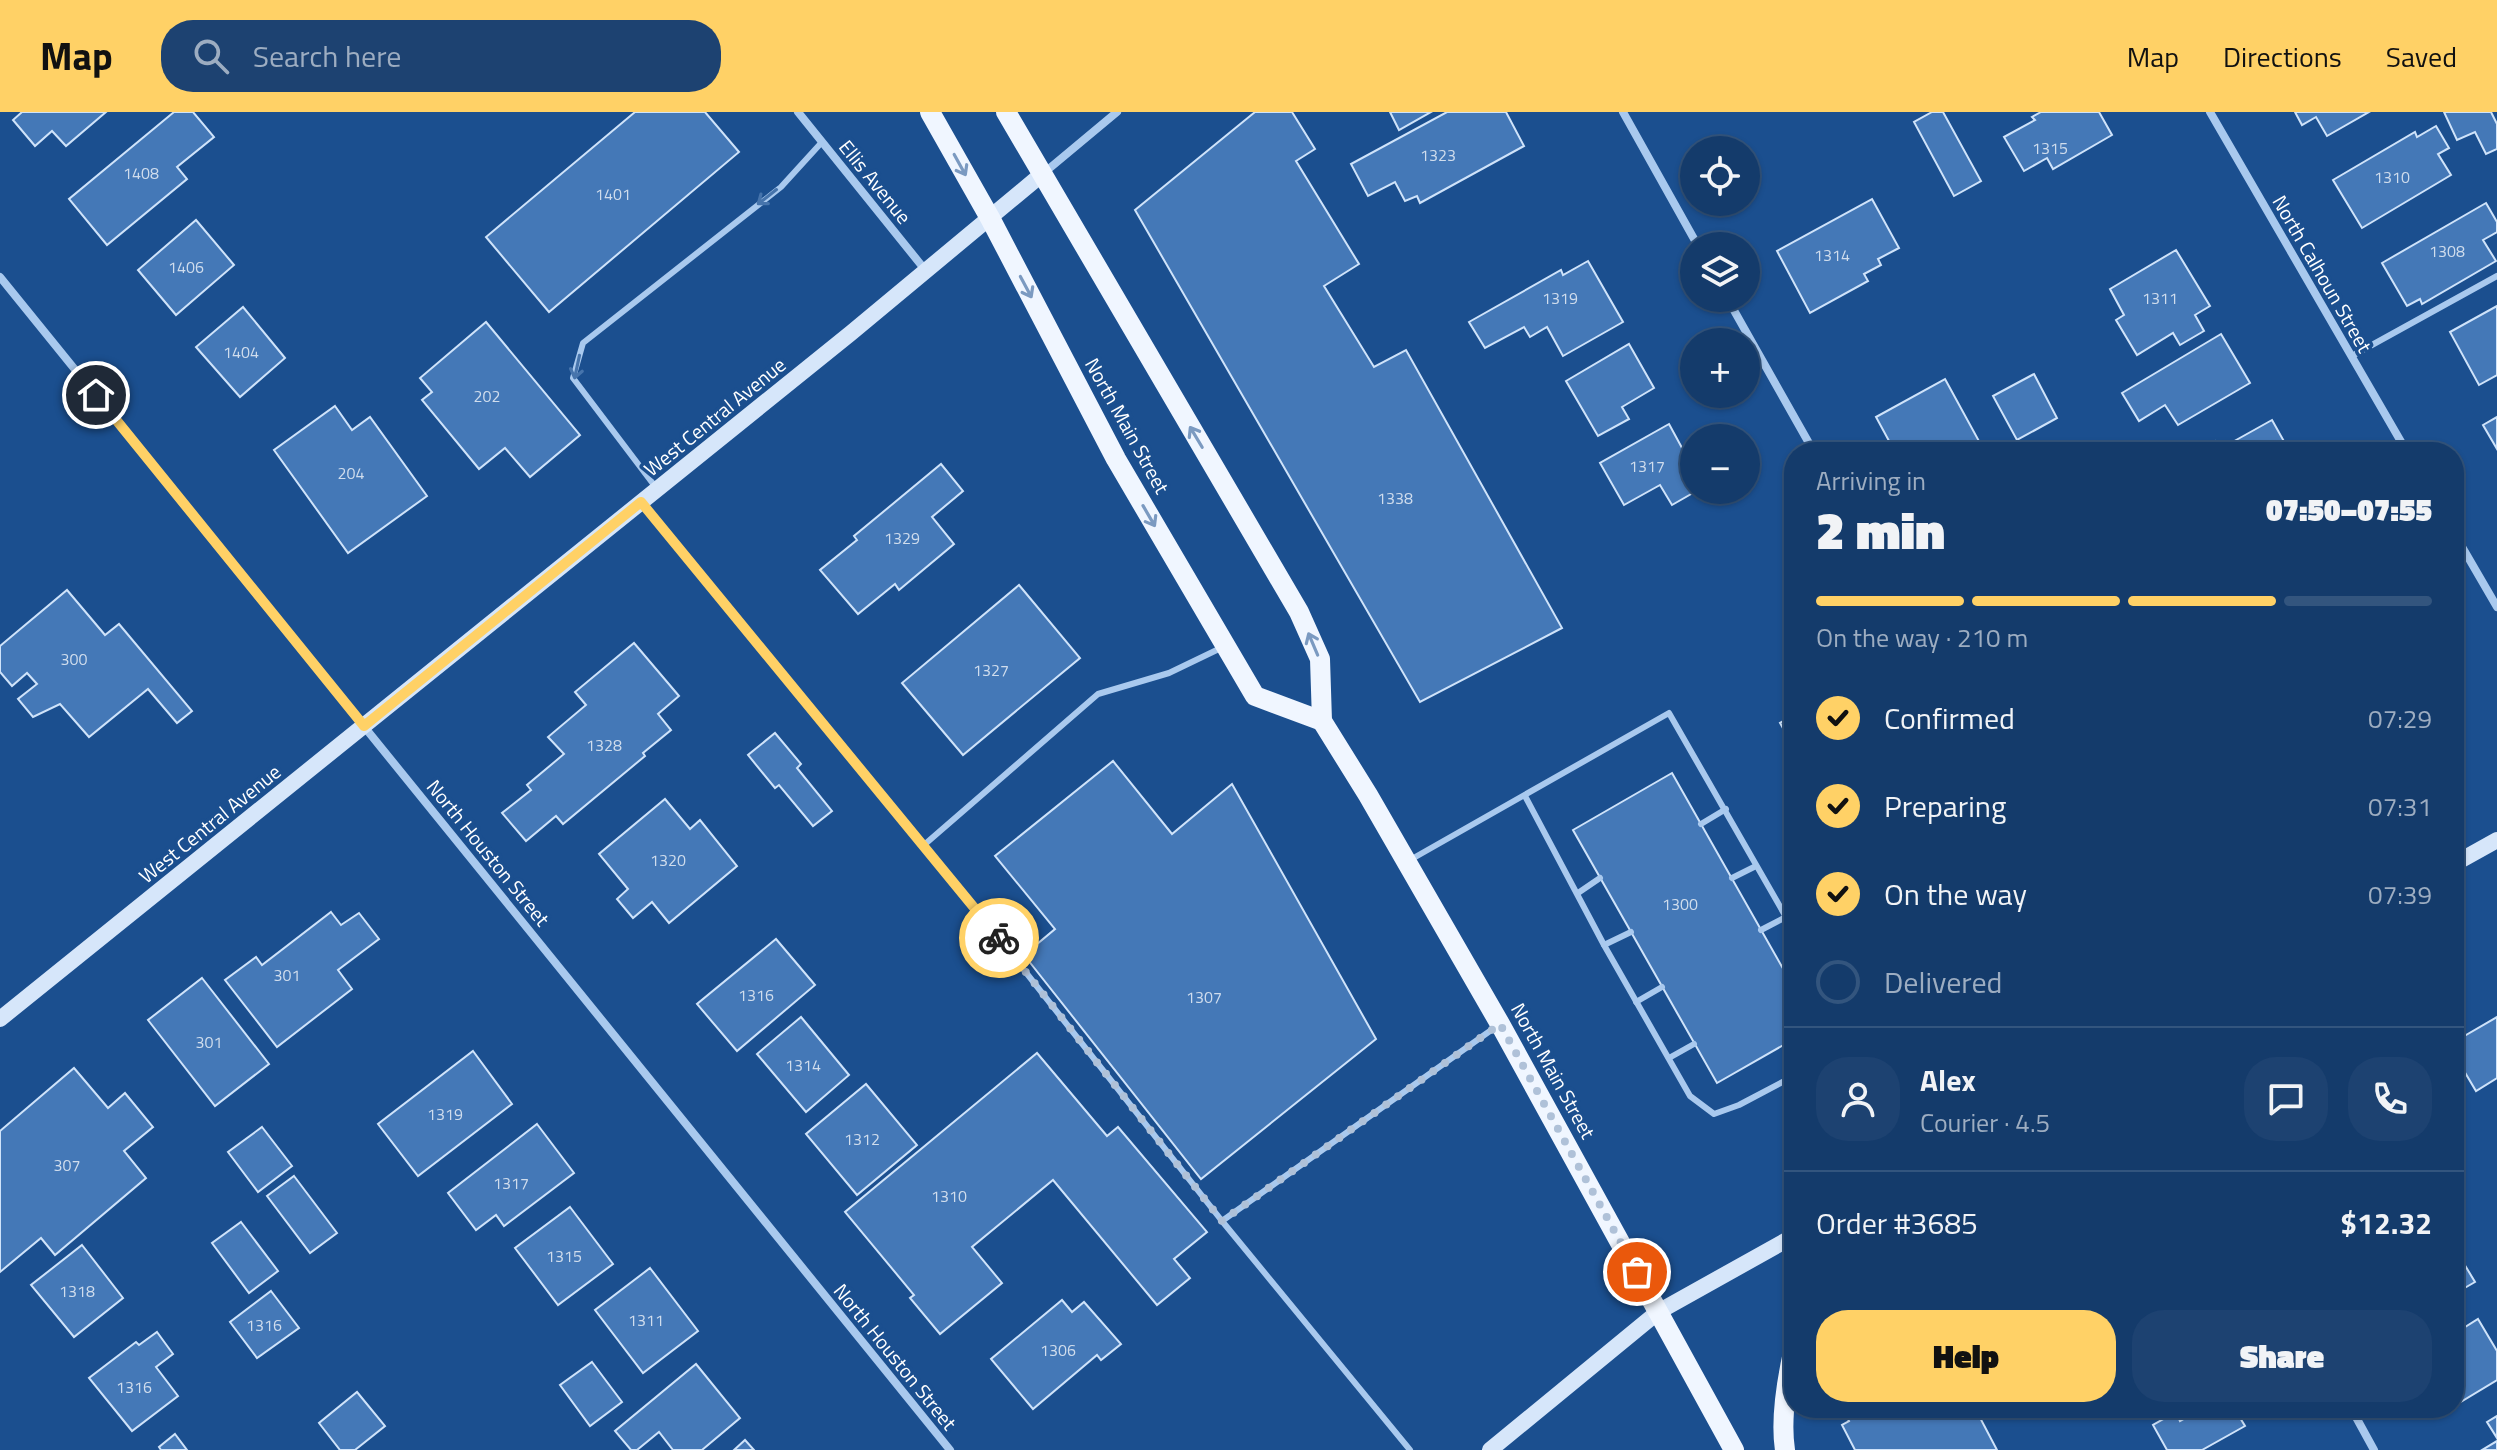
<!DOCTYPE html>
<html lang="en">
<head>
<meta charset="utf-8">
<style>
  :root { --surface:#143b6b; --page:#1d4271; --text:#f1f3f6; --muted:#9dadc1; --line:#33557e; --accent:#ffd166 }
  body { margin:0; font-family:"Titillium Web",sans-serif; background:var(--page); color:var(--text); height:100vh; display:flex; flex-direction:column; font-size:30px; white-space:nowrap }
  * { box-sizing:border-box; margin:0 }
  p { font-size:26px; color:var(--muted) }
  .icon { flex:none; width:44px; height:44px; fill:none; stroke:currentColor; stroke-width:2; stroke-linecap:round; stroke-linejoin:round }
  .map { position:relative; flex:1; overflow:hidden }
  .drawer { position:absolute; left:1784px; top:330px; width:680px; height:976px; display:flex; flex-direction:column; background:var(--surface); border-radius:32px; box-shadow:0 2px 6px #0004,0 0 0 2px var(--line) }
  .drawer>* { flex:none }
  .controls { position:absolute; left:1680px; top:24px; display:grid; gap:16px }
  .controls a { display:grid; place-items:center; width:80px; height:80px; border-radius:50%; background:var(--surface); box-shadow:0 2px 6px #0004,0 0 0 2px var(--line); font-size:40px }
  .pin { position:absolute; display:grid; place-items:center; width:68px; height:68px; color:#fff; margin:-34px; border:4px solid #fff; border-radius:50%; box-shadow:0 2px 8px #0007 }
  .courier { position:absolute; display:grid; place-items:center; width:80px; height:80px; margin:-40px; border:6px solid #ffd166; border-radius:50%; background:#fff; color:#222; box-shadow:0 2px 10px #0007 }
  .summary em { font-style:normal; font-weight:800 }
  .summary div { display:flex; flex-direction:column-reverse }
  .summary { display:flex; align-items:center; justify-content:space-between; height:136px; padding:0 32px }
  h1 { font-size:52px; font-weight:800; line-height:60px }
  .bar { display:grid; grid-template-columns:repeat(4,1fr); gap:12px 8px; align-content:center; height:96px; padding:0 32px }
  .bar i { height:10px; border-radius:6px; background:var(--line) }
  .bar .selected { background:var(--accent) }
  .bar p { grid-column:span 4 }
  .line { display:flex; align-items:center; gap:20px; padding:0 32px; border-top:2px solid var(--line) }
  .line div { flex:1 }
  .round { display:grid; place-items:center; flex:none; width:84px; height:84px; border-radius:32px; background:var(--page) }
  ol { padding:0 32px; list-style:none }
  li { display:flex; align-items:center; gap:24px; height:88px }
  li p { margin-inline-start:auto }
  li .icon { padding:8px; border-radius:50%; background:var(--accent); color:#111; stroke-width:4 }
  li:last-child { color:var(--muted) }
  li i { width:44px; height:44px; border:4px solid var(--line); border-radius:50% }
  .button { display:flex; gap:16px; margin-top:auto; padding:16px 32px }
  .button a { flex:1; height:92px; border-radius:32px; background:var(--accent); color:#111; font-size:32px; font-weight:800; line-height:92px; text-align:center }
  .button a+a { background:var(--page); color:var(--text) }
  header { display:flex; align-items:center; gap:48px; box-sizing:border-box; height:112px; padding:0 40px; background:var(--accent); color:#111 }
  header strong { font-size:38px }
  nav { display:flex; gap:44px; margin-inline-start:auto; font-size:28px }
  .search { width:560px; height:72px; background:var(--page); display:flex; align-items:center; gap:20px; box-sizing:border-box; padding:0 28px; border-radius:32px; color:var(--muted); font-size:30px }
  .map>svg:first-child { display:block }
  .building { fill:#4478b7; stroke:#cfe3fa; stroke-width:2 }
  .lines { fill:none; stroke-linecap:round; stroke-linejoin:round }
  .lane { stroke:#a9c9ee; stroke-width:6 }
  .street { stroke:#a9c9ee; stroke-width:8 }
  .secondary { stroke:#d6e6fa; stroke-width:16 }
  .primary { stroke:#f0f6ff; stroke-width:20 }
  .oneway { stroke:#7b9ac1 }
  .oneway2 { stroke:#4674ac }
  .done { stroke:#afc1d8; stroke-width:8; stroke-dasharray:0 14.4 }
  .route { stroke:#ffd166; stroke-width:10 }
  .labels { text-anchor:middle; stroke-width:7; stroke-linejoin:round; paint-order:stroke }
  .number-label { font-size:16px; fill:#d0dded }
  .street-label { font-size:20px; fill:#fff; stroke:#1b4f8f }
</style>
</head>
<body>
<header>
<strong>Map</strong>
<div class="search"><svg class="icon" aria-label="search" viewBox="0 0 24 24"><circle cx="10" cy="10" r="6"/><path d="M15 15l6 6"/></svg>Search here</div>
<nav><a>Map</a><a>Directions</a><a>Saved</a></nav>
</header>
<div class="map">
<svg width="2497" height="1338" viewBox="0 0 2497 1338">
  <rect width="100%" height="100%" fill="#1b4f8f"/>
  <!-- building -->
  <g class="building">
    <polygon points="22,0 106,0 66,34 52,19 35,34 13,8"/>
    <polygon points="174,0 193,0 214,25 177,55 187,67 107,133 69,87"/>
    <polygon points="635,0 705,0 739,40 549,200 486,125"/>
    <polygon points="1255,0 1292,0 1315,37 1296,49 1359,152 1324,174 1374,255 1406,238 1562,516 1420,590 1135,98"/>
    <polygon points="1390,0 1431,0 1399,18"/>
    <polygon points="1447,0 1506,0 1524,34 1420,91 1417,84 1405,89 1395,70 1368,84 1351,52"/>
    <polygon points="1932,0 1943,0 1981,69 1954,84 1914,10"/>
    <polygon points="2041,0 2099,0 2112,23 2053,57 2047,46 2024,59 2004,25 2035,8 2032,5"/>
    <polygon points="2295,0 2369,0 2327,24 2316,5 2302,13"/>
    <polygon points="2444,0 2491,0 2497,12 2497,37 2486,42 2475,20 2457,28"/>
    <polygon points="2436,14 2449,36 2438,42 2451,63 2362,116 2333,68 2415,20 2417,25"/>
    <polygon points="1872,87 1899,136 1878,147 1881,153 1864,162 1868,169 1810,201 1777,139"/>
    <polygon points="2486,91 2497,110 2497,120 2483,128 2496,149 2422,192 2420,187 2407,194 2382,151"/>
    <polygon points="196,108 234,153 176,203 138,158"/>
    <polygon points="2176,138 2210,194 2195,203 2204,219 2180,233 2173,221 2137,243 2116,208 2124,203 2110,177"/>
    <polygon points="1588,149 1623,210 1563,244 1547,215 1530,225 1524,215 1485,236 1469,210 1561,158 1563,163"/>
    <polygon points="2497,194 2497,263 2479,273 2450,220"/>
    <polygon points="243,195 285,246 240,285 196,235"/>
    <polygon points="486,210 580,323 530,365 505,336 479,357 422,288 432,280 420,266"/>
    <polygon points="2221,222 2250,271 2178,313 2165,293 2139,309 2122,281"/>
    <polygon points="1629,232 1654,276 1622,295 1629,307 1598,324 1566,269"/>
    <polygon points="2034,262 2057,306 2017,328 1993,284"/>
    <polygon points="1945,267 1980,331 1963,340 1895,340 1876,305"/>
    <polygon points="335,294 352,318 370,305 427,384 348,441 274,338"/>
    <polygon points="2497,305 2497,337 2483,313"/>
    <polygon points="2272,308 2290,340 2196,340 2215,329 2220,337"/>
    <polygon points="1669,312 1694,358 1694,378 1698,378 1672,393 1660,373 1624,393 1600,351"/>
    <polygon points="2022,333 2026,340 2009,340"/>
    <polygon points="941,352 963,379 932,405 954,432 899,478 895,472 858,502 820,458 857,428 854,424"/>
    <polygon points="1019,473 1080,546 963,643 902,571"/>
    <polygon points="67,478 105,523 119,512 192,599 177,611 148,577 89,625 60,592 33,605 18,587 37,572 27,561 12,574 0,560 0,534"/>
    <polygon points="634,531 679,584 658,602 671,618 643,641 645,644 563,712 556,704 526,729 502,701 531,678 527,673 564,642 548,625 586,593 575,580"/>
    <polygon points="1794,603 1794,636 1780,611"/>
    <polygon points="775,621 801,652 797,656 832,699 813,714 779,673 775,676 748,643"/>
    <polygon points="1113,649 1172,722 1232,672 1376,927 1201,1067 1024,843 1055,817 995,744"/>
    <polygon points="1672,661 1794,876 1794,927 1717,971 1573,718"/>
    <polygon points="665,687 690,717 700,708 737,754 669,811 652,790 633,806 617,787 628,777 599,742"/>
    <polygon points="331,800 341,813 359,801 379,827 338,858 352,877 277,935 225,868 256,845 262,853"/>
    <polygon points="776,827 815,873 737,939 697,892"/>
    <polygon points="202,866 269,952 215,994 148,908"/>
    <polygon points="801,905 849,963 806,1000 757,942"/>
    <polygon points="2497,905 2497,966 2476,979 2454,942 2454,930"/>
    <polygon points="473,939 512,992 418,1064 378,1012"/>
    <polygon points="1037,941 1107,1024 1118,1015 1207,1120 1174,1147 1190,1166 1157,1193 1053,1068 972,1135 1002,1171 940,1222 910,1186 914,1183 845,1100"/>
    <polygon points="74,956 108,996 125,981 153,1015 124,1039 146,1066 55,1143 41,1126 0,1160 0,1019"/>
    <polygon points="866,972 917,1033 857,1083 806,1022"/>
    <polygon points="537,1012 574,1061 504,1114 496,1103 476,1118 448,1081"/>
    <polygon points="262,1015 292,1054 258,1080 228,1040"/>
    <polygon points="294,1064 337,1121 310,1141 267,1084"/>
    <polygon points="570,1095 613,1152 558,1193 515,1136"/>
    <polygon points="241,1110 278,1159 249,1181 212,1131"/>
    <polygon points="82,1133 123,1186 74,1225 31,1173"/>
    <polygon points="2454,1135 2475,1170 2454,1182"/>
    <polygon points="650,1156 698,1219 643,1261 595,1198"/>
    <polygon points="271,1179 299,1216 257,1246 230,1210"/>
    <polygon points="1062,1188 1072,1200 1084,1190 1121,1232 1101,1248 1097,1243 1033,1297 991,1247"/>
    <polygon points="2478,1207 2497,1239 2497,1268 2454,1294 2454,1222"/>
    <polygon points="157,1220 173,1242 156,1255 178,1284 132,1319 89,1266 136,1230 139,1233"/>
    <polygon points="592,1250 622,1290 590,1314 560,1273"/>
    <polygon points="696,1252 740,1306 702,1338 673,1338 659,1320 637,1338 631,1338 615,1319"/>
    <polygon points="357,1280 385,1314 355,1338 340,1338 319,1311"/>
    <polygon points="1842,1296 1985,1296 1977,1300 1997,1338 1855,1338 1842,1313 1849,1309"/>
    <polygon points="2203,1296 2234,1296 2245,1314 2202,1338 2167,1338 2153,1313 2176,1300 2180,1309"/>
    <polygon points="2497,1304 2497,1326 2487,1310"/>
    <polygon points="175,1322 187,1338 161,1338 159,1335"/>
    <polygon points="745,1328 754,1338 734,1338"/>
    <polygon points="2497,1329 2497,1338 2482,1338"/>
  </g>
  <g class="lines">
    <!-- lane -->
    <g class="lane">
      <polyline points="2352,244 2497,164"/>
      <polyline points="657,377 573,266 583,231 781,75 822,30"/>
      <polyline points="644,393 964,782 1222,1109"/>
      <polyline points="1525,684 1604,833 1690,984 1714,1002 1739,993 1794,964"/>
      <polyline points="1701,712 1726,697"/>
      <polyline points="924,733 1098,582 1169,561 1223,535"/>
      <polyline points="1410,748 1669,601 1794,819"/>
      <polyline points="1732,766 1756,754"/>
      <polyline points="1578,781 1600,766"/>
      <polyline points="1761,818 1786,805"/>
      <polyline points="1604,833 1631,820"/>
      <polyline points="1793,875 1794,875"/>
      <polyline points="1636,890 1662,875"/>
      <polyline points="1669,946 1694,932"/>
      <polyline points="1410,1338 1222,1109 1497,914"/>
    </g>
    <!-- street -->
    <g class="street">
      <polyline points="798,0 926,159"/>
      <polyline points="1623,0 1698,134"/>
      <polyline points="2210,0 2407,340"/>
      <polyline points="1045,60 1117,0"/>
      <polyline points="0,165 950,1338"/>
      <polyline points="1727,186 1814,340"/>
      <polyline points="2454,421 2497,495"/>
      <polyline points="2351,1296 2374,1338"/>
    </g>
    <!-- secondary -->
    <g class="secondary">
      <polyline points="2454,752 2497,728"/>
      <polyline points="0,907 851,221 1041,63"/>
      <polyline points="1490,1338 1658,1200 1794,1124"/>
    </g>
    <!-- primary -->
    <g class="primary">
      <polyline points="930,0 990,106 1116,347 1255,584 1322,609"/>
      <polyline points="1006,0 1299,500 1320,547 1322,609 1368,683 1500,912 1734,1338"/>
      <path d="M1785 1338C1780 1306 1787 1267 1794 1236"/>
    </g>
  </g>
  <!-- one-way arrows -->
  <defs><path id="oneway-shaft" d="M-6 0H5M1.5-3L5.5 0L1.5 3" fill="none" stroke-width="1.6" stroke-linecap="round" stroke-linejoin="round" transform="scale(2)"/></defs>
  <g class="oneway">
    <use href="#oneway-shaft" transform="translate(960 53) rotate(61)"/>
    <use href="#oneway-shaft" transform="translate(1026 175) rotate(62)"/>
    <use href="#oneway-shaft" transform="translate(1196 325) rotate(-121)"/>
    <use href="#oneway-shaft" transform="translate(1149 404) rotate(60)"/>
    <use href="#oneway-shaft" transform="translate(1313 532) rotate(-113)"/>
  </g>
  <g class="oneway2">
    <use href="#oneway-shaft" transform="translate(767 85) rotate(142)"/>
    <use href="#oneway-shaft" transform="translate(577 255) rotate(102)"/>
  </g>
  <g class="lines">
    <!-- done -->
    <polyline class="done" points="999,826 1222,1109 1500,912 1637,1160"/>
    <!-- route -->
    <polyline class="route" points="96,283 364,614 641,390 999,826"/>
  </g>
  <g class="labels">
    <!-- number labels -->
    <g class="number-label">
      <text x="2050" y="42">1315</text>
      <text x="1438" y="49">1323</text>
      <text x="141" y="67">1408</text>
      <text x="2392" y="71">1310</text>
      <text x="613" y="88">1401</text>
      <text x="2447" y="145">1308</text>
      <text x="1832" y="149">1314</text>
      <text x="186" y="161">1406</text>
      <text x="1560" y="192">1319</text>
      <text x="2160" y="192">1311</text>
      <text x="241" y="246">1404</text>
      <text x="487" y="290">202</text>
      <text x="1647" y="360">1317</text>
      <text x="351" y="367">204</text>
      <text x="1395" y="392">1338</text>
      <text x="902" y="432">1329</text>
      <text x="74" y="553">300</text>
      <text x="991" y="564">1327</text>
      <text x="604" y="639">1328</text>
      <text x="668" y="754">1320</text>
      <text x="1680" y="798">1300</text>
      <text x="287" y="869">301</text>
      <text x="756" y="889">1316</text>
      <text x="1204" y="891">1307</text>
      <text x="209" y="936">301</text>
      <text x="803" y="959">1314</text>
      <text x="445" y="1008">1319</text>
      <text x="862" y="1033">1312</text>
      <text x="67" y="1059">307</text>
      <text x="511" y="1077">1317</text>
      <text x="949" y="1090">1310</text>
      <text x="564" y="1150">1315</text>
      <text x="77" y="1185">1318</text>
      <text x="646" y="1214">1311</text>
      <text x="264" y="1219">1316</text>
      <text x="1058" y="1244">1306</text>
      <text x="134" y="1281">1316</text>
    </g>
    <!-- street labels -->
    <g class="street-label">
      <text transform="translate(875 70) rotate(51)" y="7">Ellis Avenue</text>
      <text transform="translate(2322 162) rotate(60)" y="7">North Calhoun Street</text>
      <text transform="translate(715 305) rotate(-39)" y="7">West Central Avenue</text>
      <text transform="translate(1127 314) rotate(61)" y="7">North Main Street</text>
      <text transform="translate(210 712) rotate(-39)" y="7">West Central Avenue</text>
      <text transform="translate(488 741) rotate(51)" y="7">North Houston Street</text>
      <text transform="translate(1553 959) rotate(61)" y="7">North Main Street</text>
      <text transform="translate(895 1245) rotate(51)" y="7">North Houston Street</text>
    </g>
  </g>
</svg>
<div class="controls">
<a><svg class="icon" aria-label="locate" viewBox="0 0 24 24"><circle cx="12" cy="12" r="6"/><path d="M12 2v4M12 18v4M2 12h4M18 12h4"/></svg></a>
<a><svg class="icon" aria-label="layers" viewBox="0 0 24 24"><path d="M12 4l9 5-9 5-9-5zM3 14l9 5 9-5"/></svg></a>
<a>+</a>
<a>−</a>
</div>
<div class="pin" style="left:1637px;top:1160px;background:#ea580c"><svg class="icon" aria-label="bag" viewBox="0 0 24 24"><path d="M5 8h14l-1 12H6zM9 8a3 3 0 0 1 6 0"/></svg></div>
<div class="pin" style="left:96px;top:283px;background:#1f2937"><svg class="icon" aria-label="home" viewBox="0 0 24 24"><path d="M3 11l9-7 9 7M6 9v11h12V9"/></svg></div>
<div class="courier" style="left:999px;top:826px"><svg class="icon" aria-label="bike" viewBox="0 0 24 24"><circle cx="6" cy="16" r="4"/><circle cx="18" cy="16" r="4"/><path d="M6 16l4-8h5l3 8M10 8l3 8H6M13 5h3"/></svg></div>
<section class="drawer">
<div class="summary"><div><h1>2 min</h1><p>Arriving in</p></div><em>07:50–07:55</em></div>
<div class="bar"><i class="selected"></i><i class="selected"></i><i class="selected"></i><i></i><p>On the way · 210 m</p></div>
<ol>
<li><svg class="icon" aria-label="check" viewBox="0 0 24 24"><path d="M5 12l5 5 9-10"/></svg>Confirmed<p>07:29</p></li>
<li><svg class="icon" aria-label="check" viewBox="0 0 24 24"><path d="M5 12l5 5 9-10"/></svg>Preparing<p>07:31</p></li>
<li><svg class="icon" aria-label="check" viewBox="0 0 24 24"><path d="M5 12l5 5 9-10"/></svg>On the way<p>07:39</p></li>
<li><i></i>Delivered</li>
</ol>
<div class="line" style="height:144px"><a class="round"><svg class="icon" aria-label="person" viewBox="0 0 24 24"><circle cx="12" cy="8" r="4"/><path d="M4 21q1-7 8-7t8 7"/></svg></a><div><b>Alex</b><p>Courier · 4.5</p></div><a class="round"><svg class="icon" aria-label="chat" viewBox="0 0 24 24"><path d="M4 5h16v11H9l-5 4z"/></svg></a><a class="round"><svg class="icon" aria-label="phone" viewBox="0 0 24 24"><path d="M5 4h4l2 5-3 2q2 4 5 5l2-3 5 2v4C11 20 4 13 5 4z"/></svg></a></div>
<div class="line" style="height:104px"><div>Order #3685</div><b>$12.32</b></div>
<div class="button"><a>Help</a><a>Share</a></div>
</section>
</div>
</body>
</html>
